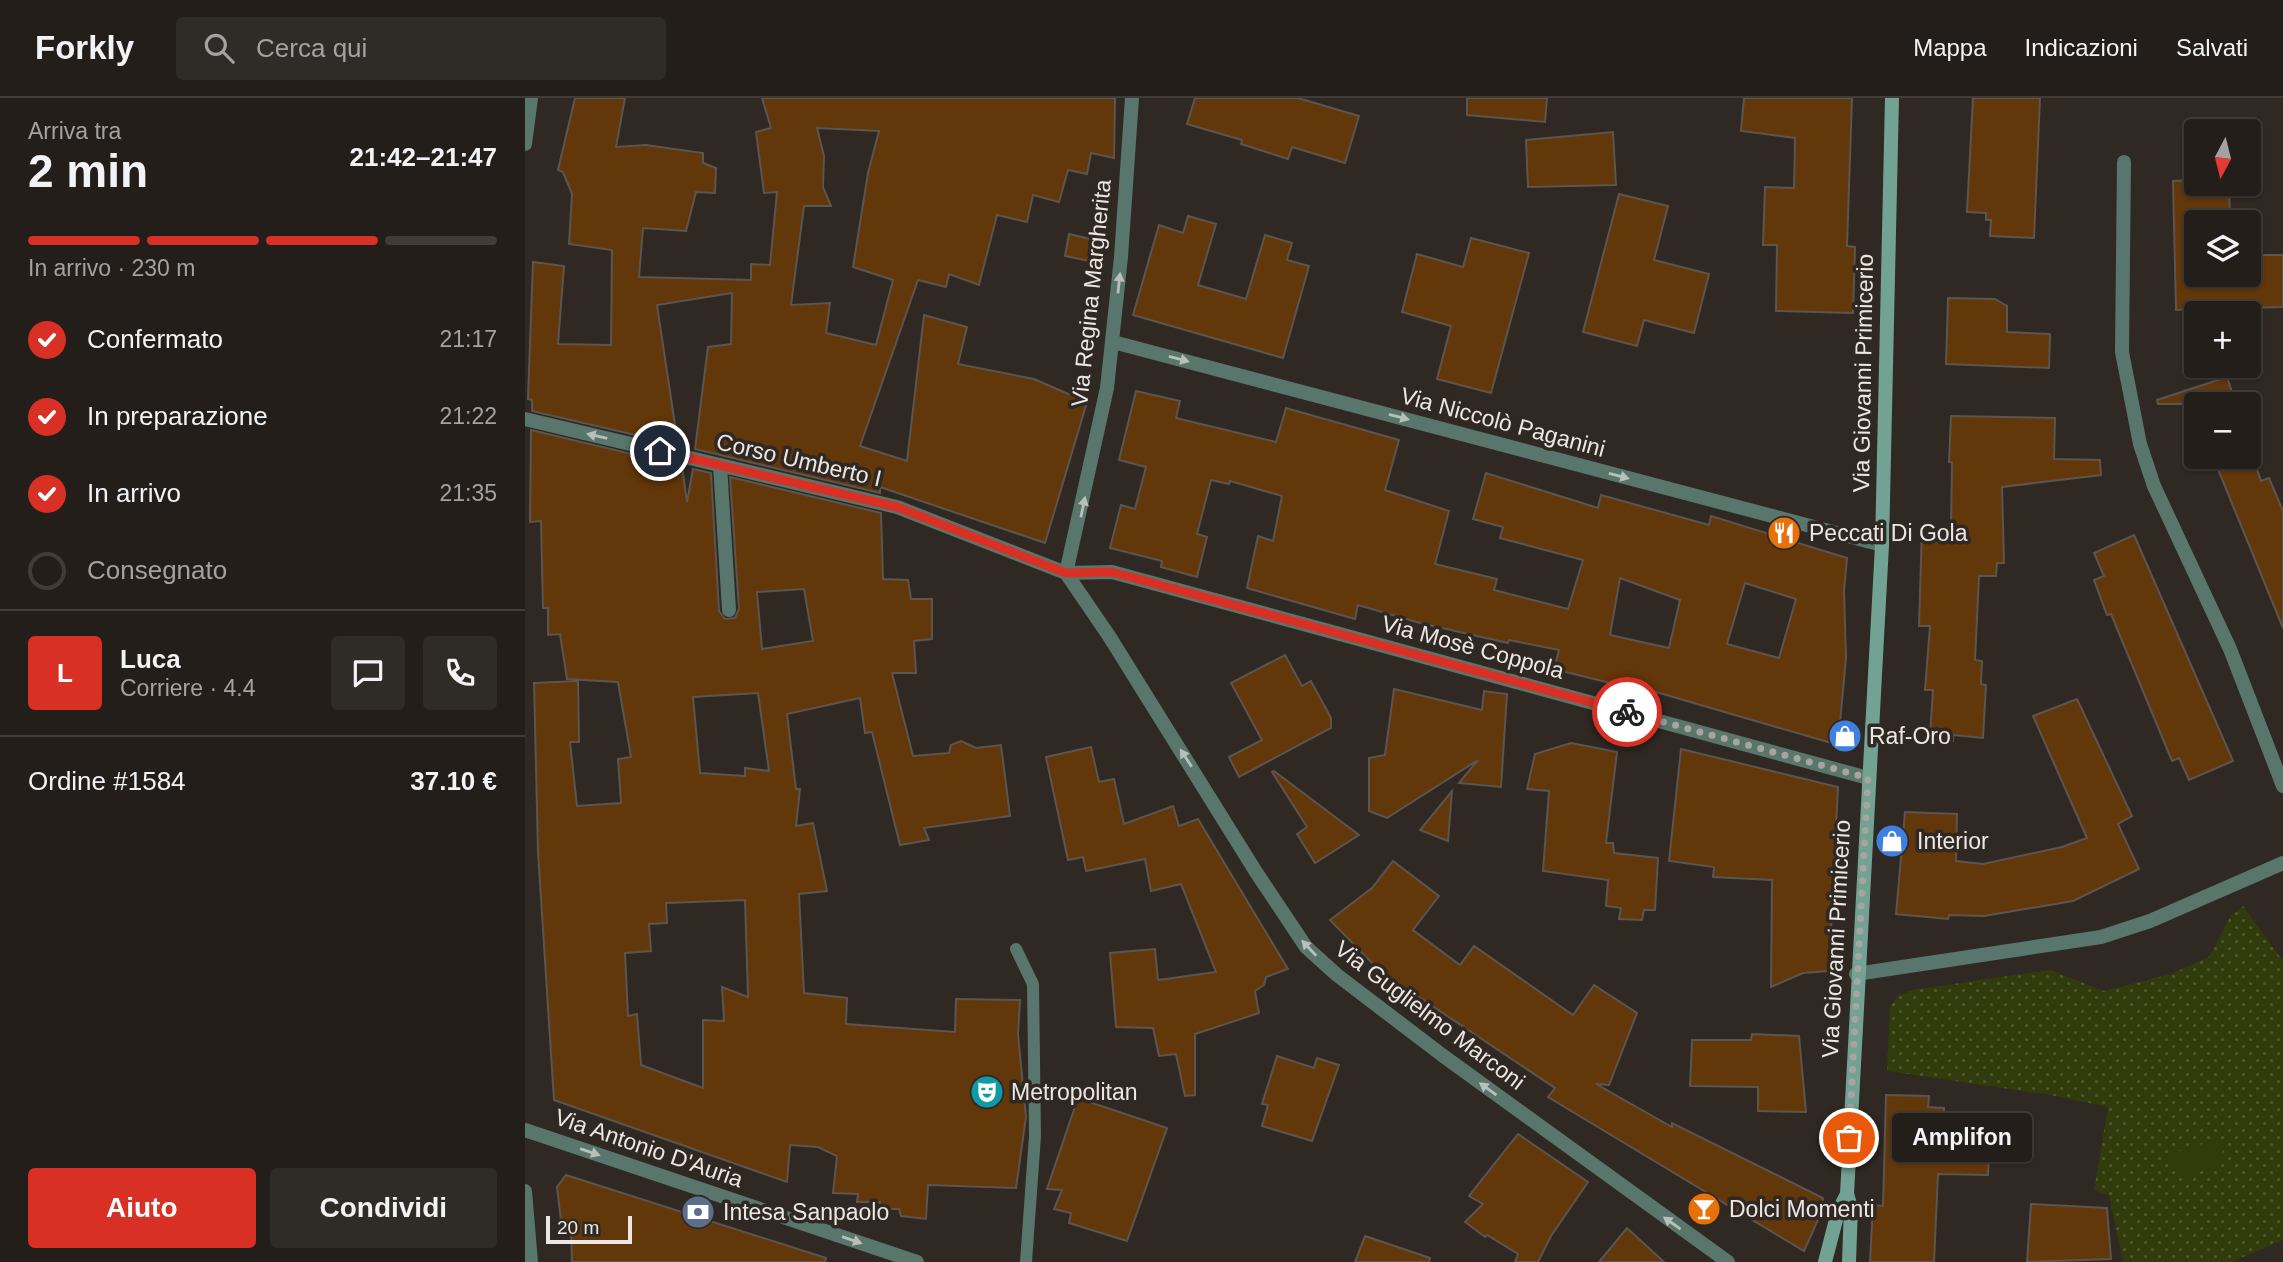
<!DOCTYPE html>
<html lang="it">
<head>
<meta charset="utf-8">
<style>
  :root { --surface:#231e1a; --page:#2f2b27; --text:#f1f3f6; --muted:#a3a2a2; --line:#403c39; --accent:#d93025 }
  body { margin:0; font-family:Helvetica,sans-serif; background:var(--page); color:var(--text); height:100vh; display:flex; flex-direction:column; font-size:26px; white-space:nowrap }
  * { box-sizing:border-box; margin:0 }
  p { font-size:23px; color:var(--muted) }
  .icon { flex:none; width:38px; height:38px; fill:none; stroke:currentColor; stroke-width:2; stroke-linecap:round; stroke-linejoin:round }
  .map { position:relative; flex:1; overflow:hidden }
  .details { display:flex; flex-direction:column; background:var(--surface); width:525px }
  .details>* { flex:none }
  .needle { width:46px; rotate:187deg }
  .controls { position:absolute; left:1659px; top:21px; display:grid; gap:14px }
  .controls a { display:grid; place-items:center; width:77px; height:77px; border-radius:7px; background:var(--surface); box-shadow:0 2px 5px #0004,0 0 0 2px var(--line); font-size:35px }
  .scale { position:absolute; left:21px; bottom:18px; width:86px; box-sizing:border-box; padding-left:7px; border:4px solid #ece7e3; border-top:0; font-size:19px; line-height:24px; white-space:nowrap; color:#ece7e3; -webkit-text-stroke:5px #2f2823; paint-order:stroke }
  .pin { position:absolute; display:grid; place-items:center; width:60px; height:60px; color:#fff; margin:-30px; border:4px solid #fff; border-radius:50%; box-shadow:0 2px 7px #0007 }
  .courier { position:absolute; display:grid; place-items:center; width:70px; height:70px; margin:-35px; border:5px solid #d93025; border-radius:50%; background:#fff; color:#222; box-shadow:0 2px 9px #0007 }
  .bubble { position:absolute; height:49px; border-radius:7px; background:var(--surface); box-shadow:0 2px 5px #0004,0 0 0 2px var(--line); font-size:23px; font-weight:600; line-height:49px; text-align:center }
  .headline em { font-style:normal; font-weight:600 }
  .headline div { display:flex; flex-direction:column-reverse }
  .headline { display:flex; align-items:center; justify-content:space-between; height:119px; padding:0 28px }
  h1 { font-size:46px; font-weight:600; line-height:52px }
  .bar { display:grid; grid-template-columns:repeat(4,1fr); gap:10px 7px; align-content:center; height:84px; padding:0 28px }
  .bar i { height:9px; border-radius:5px; background:var(--line) }
  .bar .current { background:var(--accent) }
  .bar p { grid-column:span 4 }
  .line { display:flex; align-items:center; gap:18px; padding:0 28px; border-top:2px solid var(--line) }
  .line div { flex:1 }
  .round { display:grid; place-items:center; flex:none; width:74px; height:74px; border-radius:7px; background:var(--page) }
  ol { padding:0 28px; list-style:none }
  li { display:flex; align-items:center; gap:21px; height:77px }
  li p { margin-inline-start:auto }
  li .icon { padding:7px; border-radius:50%; background:var(--accent); color:#fff; stroke-width:4 }
  li:last-child { color:var(--muted) }
  li i { width:38px; height:38px; border:4px solid var(--line); border-radius:50% }
  .button { display:flex; gap:14px; margin-top:auto; padding:14px 28px }
  .button a { flex:1; height:80px; border-radius:7px; background:var(--accent); color:#fff; font-size:28px; font-weight:600; line-height:80px; text-align:center }
  .button a+a { background:var(--page); color:var(--text) }
  header { display:flex; align-items:center; gap:42px; box-sizing:border-box; height:98px; padding:0 35px; background:var(--surface); border-bottom:2px solid var(--line) }
  header strong { font-size:33px }
  nav { display:flex; gap:38px; margin-inline-start:auto; font-size:24px }
  .search { width:490px; height:63px; background:var(--page); display:flex; align-items:center; gap:18px; box-sizing:border-box; padding:0 24px; border-radius:7px; color:var(--muted); font-size:26px }
  main { display:flex; flex:1; min-height:0 }
  .map>svg:first-child { display:block }
  .grass { fill:url(#grass-dots) }
  .pitch { fill:#313b0b }
  .building { fill:#62370a; stroke:#5c554f; stroke-width:2; fill-rule:evenodd }
  .lines { fill:none; stroke-linecap:round; stroke-linejoin:round }
  .lane { stroke:#59766d; stroke-width:12 }
  .street { stroke:#59766d; stroke-width:14 }
  .secondary { stroke:#72a294; stroke-width:14 }
  .oneway { fill:#b9bfba }
  .done { stroke:#aaa4a0; stroke-width:7; stroke-dasharray:0 12.6 }
  .route { stroke:#d93025; stroke-width:9 }
  .labels { text-anchor:middle; stroke-width:7; stroke-linejoin:round; paint-order:stroke }
  .street-label { font-size:23px; fill:#ece7e3; stroke:#2f2823 }
  .poi-label { font-size:23px; fill:#ece7e3; stroke:#2f2823; text-anchor:start }
</style>
</head>
<body>
<header>
<strong>Forkly</strong>
<div class="search"><svg class="icon" aria-label="search" viewBox="0 0 24 24"><circle cx="10" cy="10" r="6"/><path d="M15 15l6 6"/></svg>Cerca qui</div>
<nav><a>Mappa</a><a>Indicazioni</a><a>Salvati</a></nav>
</header>
<main>
<section class="details">
<div class="headline"><div><h1>2 min</h1><p>Arriva tra</p></div><em>21:42–21:47</em></div>
<div class="bar"><i class="current"></i><i class="current"></i><i class="current"></i><i></i><p>In arrivo · 230 m</p></div>
<ol>
<li><svg class="icon" aria-label="check" viewBox="0 0 24 24"><path d="M5 12l5 5 9-10"/></svg>Confermato<p>21:17</p></li>
<li><svg class="icon" aria-label="check" viewBox="0 0 24 24"><path d="M5 12l5 5 9-10"/></svg>In preparazione<p>21:22</p></li>
<li><svg class="icon" aria-label="check" viewBox="0 0 24 24"><path d="M5 12l5 5 9-10"/></svg>In arrivo<p>21:35</p></li>
<li><i></i>Consegnato</li>
</ol>
<div class="line" style="height:126px"><b class="round" style="background:var(--accent);color:#fff">L</b><div><b>Luca</b><p>Corriere · 4.4</p></div><a class="round"><svg class="icon" aria-label="chat" viewBox="0 0 24 24"><path d="M4 5h16v11H9l-5 4z"/></svg></a><a class="round"><svg class="icon" aria-label="phone" viewBox="0 0 24 24"><path d="M5 4h4l2 5-3 2q2 4 5 5l2-3 5 2v4C11 20 4 13 5 4z"/></svg></a></div>
<div class="line" style="height:91px"><div>Ordine #1584</div><b>37.10 €</b></div>
<div class="button"><a>Aiuto</a><a>Condividi</a></div>
</section>
<div class="map">
<svg width="1758" height="1164" viewBox="0 0 1758 1164">
  <defs>
    <pattern id="grass-dots" width="8" height="8" patternUnits="userSpaceOnUse" patternTransform="scale(1.75)"><rect width="8" height="8" fill="#313b0b"/><path d="M2 2h.1M6 6h.1" fill="none" stroke="#4f572e" stroke-width="1.8" stroke-linecap="round"/></pattern>
  </defs>
  <rect width="100%" height="100%" fill="#2f2823"/>
  <!-- grass -->
  <polygon class="grass" points="1718,808 1758,863 1758,1142 1707,1164 1598,1164 1584,1097 1569,1092 1583,1009 1525,997 1362,973 1365,908 1373,898 1387,892 1525,872 1579,893 1646,876 1685,858 1706,817"/>
  <!-- pitch -->
  <polygon class="pitch" points="1694,1041 1701,1065 1653,1080 1645,1056"/>
  <!-- building -->
  <g class="building">
    <path d="M50 0H100L91 49 121 47 178 55V65L191 70 190 95 171 94 161 133 118 130 114 179 226 182V166L245 167 252 94 239 95 231 34 246 30 237 0H590L589 60 566 55 562 76 543 72 534 104 508 97 502 124 472 117 454 187 424 176 421 189 393 182 335 348 382 363 399 217 442 229 433 266 509 281 562 304 520 445 355 389V395L170 351 183 249 206 246 207 195 132 207 153 347 7 313V302L3 301 8 164 39 168 33 246 86 247 87 152 44 146 47 96 38 74 33 72ZM292 30 354 33 343 75 328 169 368 182 351 247 301 235 305 205 266 207 279 108H306L298 89 299 58Z"/>
    <polygon points="670,0 773,0 834,18 820,65 767,49 763,61 716,46 717,42 662,26"/>
    <polygon points="942,0 1022,0 1020,24 942,17"/>
    <polygon points="1219,0 1327,0 1322,148 1330,149 1328,215 1251,213 1252,147 1238,147 1240,89 1269,90 1270,40 1216,33"/>
    <polygon points="1448,0 1515,0 1509,140 1465,138 1466,122 1461,122 1461,115 1442,114"/>
    <polygon points="1088,34 1091,87 1003,89 1001,42"/>
    <polygon points="1671,82 1671,86 1704,86 1705,124 1671,124 1671,177 1724,177 1724,157 1758,157 1758,209 1651,212 1648,83"/>
    <polygon points="1094,96 1143,108 1129,162 1184,176 1169,235 1119,222 1112,248 1058,234"/>
    <polygon points="663,118 691,126 673,187 721,201 740,137 767,145 762,162 784,168 758,260 608,217 634,127 658,135"/>
    <polygon points="544,136 574,143 569,164 540,158"/>
    <polygon points="946,140 1004,155 966,295 912,281 926,228 877,214 892,156 938,169"/>
    <polygon points="1423,200 1470,201 1482,208 1482,234 1525,236 1524,270 1421,266"/>
    <polygon points="1702,279 1711,306 1633,306 1632,302"/>
    <path d="M611 293 655 303 651 320 751 344 761 310 874 342 860 392 924 413 910 466 972 481 969 492 1043 511 1058 462 975 440 978 429 948 421 961 375 1073 410 1076 397 1184 427 1186 418 1322 460 1319 493 1321 560 1313 647 1114 589 1113 592 1029 571 1034 552 984 542 983 545 895 525 833 507 830 521 722 490 733 438 748 443 757 398 705 383 704 386 686 382 672 436 682 439 672 479 636 469 637 463 585 450 596 407 610 411 621 369 594 362ZM1095 480 1155 502 1144 550 1085 537ZM1220 485 1271 501 1254 560 1202 546Z"/>
    <polygon points="1426,318 1530,320 1529,361 1575,362 1576,377 1477,389 1479,465 1472,465 1471,478 1454,478 1450,562 1457,563 1456,586 1461,587 1458,640 1428,637 1428,643 1405,638 1408,592 1400,592 1405,528 1394,528 1397,430 1426,431 1427,364 1424,364"/>
    <path d="M6 332 157 368 162 404 168 371 186 375 194 513 200 521 210 520 214 511 205 379 356 415 358 481 383 482 386 501H407V541L389 543 391 575H367L388 658 424 655 426 647 436 643 451 650 476 647 485 718 399 730 404 742 375 747 347 634 340 635 335 600 262 616 271 691H275L271 728 288 725 302 793 274 796 279 895 322 900 321 926 430 934 431 901 495 902 493 936 501 1019 491 1090 403 1087 401 1121 376 1118 374 1111H354L355 1104H332L333 1096 308 1095 312 1058 293 1049 265 1047 262 1084 29 1002 13 754 9 585 53 583 54 644H45L52 708 96 705 93 661 106 659 93 584 42 581 35 536 23 537V510H18L16 423 5 424ZM279 491 288 543 237 551 232 494ZM233 595 244 673 220 670V678L175 675 168 599ZM220 802 223 899 197 889 199 923 178 922V990L116 967 112 916 103 918 100 855 126 853 124 826 142 825 141 805Z"/>
    <polygon points="1688,359 1728,359 1736,383 1744,380 1758,413 1758,530"/>
    <polygon points="1609,437 1708,663 1664,682 1654,660 1647,663 1586,516 1582,517 1569,482 1579,478 1569,455"/>
    <polygon points="760,557 777,588 786,583 806,620 806,630 714,679 704,659 737,642 706,585"/>
    <polygon points="869,591 957,612 959,593 982,596 976,689 934,685 953,662 862,720 844,713 844,660 860,657"/>
    <polygon points="1552,601 1607,718 1593,726 1614,771 1548,803 1459,818 1424,817 1423,821 1371,816 1380,714 1432,716 1431,763 1458,766 1537,749 1562,740 1508,618"/>
    <polygon points="1046,645 1092,654 1081,745 1088,745 1089,755 1133,760 1130,812 1119,812 1117,822 1094,821 1096,810 1081,808 1083,782 1018,773 1024,693 1002,691 1010,656"/>
    <polygon points="566,649 574,684 589,681 599,726 648,708 654,728 673,721 763,871 741,879 739,887 730,893 734,915 670,936 670,997 660,998 651,956 634,958 628,930 591,929 585,855 630,851 633,882 691,874 656,786 626,793 620,761 561,773 558,759 543,762 521,659"/>
    <polygon points="1156,651 1313,689 1304,873 1278,875 1246,889 1247,782 1188,779 1189,769 1144,763"/>
    <polygon points="749,673 834,737 790,765 772,736 782,729 747,674"/>
    <polygon points="927,693 923,743 895,732"/>
    <polygon points="868,763 914,798 888,832 935,867 949,848 1048,917 1069,887 1112,915 1084,987 1071,986 1147,1029 1147,1025 1298,1100 1296,1115 1279,1153 1023,999 1030,990 855,873 805,822 847,790"/>
    <polygon points="1227,936 1274,938 1281,1014 1233,1013 1233,989 1165,988 1167,942 1226,942"/>
    <polygon points="752,958 789,970 792,960 814,967 787,1043 737,1028 743,1007 737,1006"/>
    <polygon points="1361,997 1404,998 1403,1009 1419,1010 1419,1031 1465,1032 1463,1077 1413,1076 1409,1164 1345,1164 1348,1107 1358,1108"/>
    <polygon points="553,1000 642,1030 602,1143 544,1125 546,1115 529,1111 537,1092 522,1091"/>
    <polygon points="993,1036 1063,1084 1026,1138 1013,1164 990,1164 993,1156 962,1137 960,1139 940,1124 958,1106 944,1098"/>
    <polygon points="41,1077 301,1160 300,1164 47,1164 46,1129 37,1131 32,1089"/>
    <polygon points="1506,1106 1582,1110 1586,1161 1502,1164"/>
    <polygon points="1102,1130 1139,1164 1074,1164"/>
    <polygon points="840,1138 905,1160 904,1164 830,1164"/>
  </g>
  <g class="lines">
    <!-- lane -->
    <polyline class="lane" points="491,851 508,886 510,1038 501,1164"/>
    <!-- street -->
    <g class="street">
      <polyline points="607,0 596,159 582,290 541,475 587,474 1343,680"/>
      <polyline points="0,46 6,0"/>
      <polyline points="1599,64 1597,254 1615,346 1629,388 1705,551 1758,688"/>
      <polyline points="588,244 1357,447"/>
      <polyline points="0,321 372,409 541,475 584,538 731,774 781,849 812,877 917,957 1203,1164"/>
      <polyline points="195,367 204,512"/>
      <polyline points="1331,876 1576,839 1625,823 1758,765"/>
      <polyline points="0,1032 392,1164"/>
      <polyline points="0,1093 6,1164"/>
    </g>
    <!-- secondary -->
    <g class="secondary">
      <polyline points="1300,1164 1313,1114 1322,1096"/>
      <polyline points="1324,1164 1326,1109 1322,1096 1357,447 1367,0"/>
    </g>
  </g>
  <!-- one-way arrows -->
  <defs><path id="oneway-solid" d="M-6-.8H1V-3.2L6.5 0L1 3.2V.8H-6Z" transform="scale(1.75)"/></defs>
  <g class="oneway">
    <use href="#oneway-solid" transform="translate(594 185) rotate(-84)"/>
    <use href="#oneway-solid" transform="translate(654 261) rotate(15)"/>
    <use href="#oneway-solid" transform="translate(874 319) rotate(15)"/>
    <use href="#oneway-solid" transform="translate(72 338) rotate(-167)"/>
    <use href="#oneway-solid" transform="translate(1094 378) rotate(15)"/>
    <use href="#oneway-solid" transform="translate(558 409) rotate(-78)"/>
    <use href="#oneway-solid" transform="translate(661 660) rotate(-123)"/>
    <use href="#oneway-solid" transform="translate(784 850) rotate(-133)"/>
    <use href="#oneway-solid" transform="translate(963 991) rotate(-144)"/>
    <use href="#oneway-solid" transform="translate(65 1054) rotate(19)"/>
    <use href="#oneway-solid" transform="translate(1147 1125) rotate(-145)"/>
    <use href="#oneway-solid" transform="translate(327 1142) rotate(19)"/>
  </g>
  <g class="lines">
    <!-- done -->
    <polyline class="done" points="1102,614 1343,680 1324,1040"/>
    <!-- route -->
    <polyline class="route" points="135,353 372,409 541,475 587,474 1102,614"/>
  </g>
  <!-- icons -->
  <defs>
    <symbol id="restaurant-disc" viewBox="-11 -11 22 22"><circle r="9.5" fill="#e8710a" stroke="#2f2823"/><path d="M-5-6h1v4h1v-4h1v4h1v-4h1v5L-1.5 .5V6h-2V.5L-5-1ZM5-6V6H3V1.5H1.5Q1.5-4 5-6Z" fill="#fff"/></symbol>
    <symbol id="shop-disc" viewBox="-11 -11 22 22"><circle r="9.5" fill="#3f7fe0" stroke="#2f2823"/><path d="M-5-2.5h2.3a2.7 3.5 0 0 1 5.4 0H5L5.5 6h-11ZM-1.5-2.5h3a1.5 2.3 0 0 0-3 0Z" fill="#fff"/></symbol>
    <symbol id="theatre-disc" viewBox="-11 -11 22 22"><circle r="9.5" fill="#0f9aa8" stroke="#2f2823"/><path d="M-5-5.5Q0-4 5-5.5V0Q5 5 0 6Q-5 5-5 0ZM-3.3-2.5H-1v1.5H-3.3ZM1-2.5H3.3v1.5H1ZM-2.8 1Q0 5.5 2.8 1Z" fill="#fff"/></symbol>
    <symbol id="bar-disc" viewBox="-11 -11 22 22"><circle r="9.5" fill="#e8710a" stroke="#2f2823"/><path d="M-6-5H6L.8 .8V4.5H3.5V6h-7V4.5H-.8V.8Z" fill="#fff"/></symbol>
    <symbol id="bank-disc" viewBox="-11 -11 22 22"><circle r="9.5" fill="#5c6f8a" stroke="#2f2823"/><path d="M-6-4H6V4H-6ZM0-2.3a2.3 2.3 0 1 0 0 4.6a2.3 2.3 0 1 0 0-4.6Z" fill="#fff"/></symbol>
  </defs>
  <g fill-rule="evenodd">
    <use href="#restaurant-disc" x="1240" y="416" width="38" height="38"/>
    <use href="#shop-disc" x="1301" y="619" width="38" height="38"/>
    <use href="#shop-disc" x="1348" y="724" width="38" height="38"/>
    <use href="#theatre-disc" x="443" y="975" width="38" height="38"/>
    <use href="#bar-disc" x="1160" y="1092" width="38" height="38"/>
    <use href="#bank-disc" x="154" y="1095" width="38" height="38"/>
  </g>
  <g class="labels">
    <!-- street labels -->
    <g class="street-label">
      <text transform="translate(566 195) rotate(-84)" y="8">Via Regina Margherita</text>
      <text transform="translate(1338 275) rotate(-89)" y="8">Via Giovanni Primicerio</text>
      <text transform="translate(978 324) rotate(15)" y="8">Via Niccolò Paganini</text>
      <text transform="translate(274 362) rotate(13)" y="8">Corso Umberto I</text>
      <text transform="translate(948 549) rotate(15)" y="8">Via Mosè Coppola</text>
      <text transform="translate(1311 841) rotate(-87)" y="8">Via Giovanni Primicerio</text>
      <text transform="translate(905 917) rotate(37)" y="8">Via Guglielmo Marconi</text>
      <text transform="translate(124 1050) rotate(19)" y="8">Via Antonio D'Auria</text>
    </g>
    <!-- poi labels -->
    <g class="poi-label">
      <text x="1284" y="443">Peccati Di Gola</text>
      <text x="1344" y="646">Raf-Oro</text>
      <text x="1392" y="751">Interior</text>
      <text x="486" y="1002">Metropolitan</text>
      <text x="1204" y="1119">Dolci Momenti</text>
      <text x="198" y="1122">Intesa Sanpaolo</text>
    </g>
  </g>
</svg>
<div class="controls">
<a><svg class="needle" viewBox="-14 -14 28 28"><path d="M0-13l5 13h-10z" fill="#e53935"/><path d="M0 13l5-13h-10z" fill="#a3a2a2"/></svg></a>
<a><svg class="icon" aria-label="layers" viewBox="0 0 24 24"><path d="M12 4l9 5-9 5-9-5zM3 14l9 5 9-5"/></svg></a>
<a>+</a>
<a>−</a>
</div>
<div class="scale">20 m</div>
<div class="pin" style="left:1324px;top:1040px;background:#ea580c"><svg class="icon" aria-label="bag" viewBox="0 0 24 24"><path d="M5 8h14l-1 12H6zM9 8a3 3 0 0 1 6 0"/></svg></div>
<div class="pin" style="left:135px;top:353px;background:#1f2937"><svg class="icon" aria-label="home" viewBox="0 0 24 24"><path d="M3 11l9-7 9 7M6 9v11h12V9"/></svg></div>
<div class="courier" style="left:1102px;top:614px"><svg class="icon" aria-label="bike" viewBox="0 0 24 24"><circle cx="6" cy="16" r="4"/><circle cx="18" cy="16" r="4"/><path d="M6 16l4-8h5l3 8M10 8l3 8H6M13 5h3"/></svg></div>
<div class="bubble" style="left:1367px;top:1015px;width:140px">Amplifon</div>
</div>
</main>
</body>
</html>
